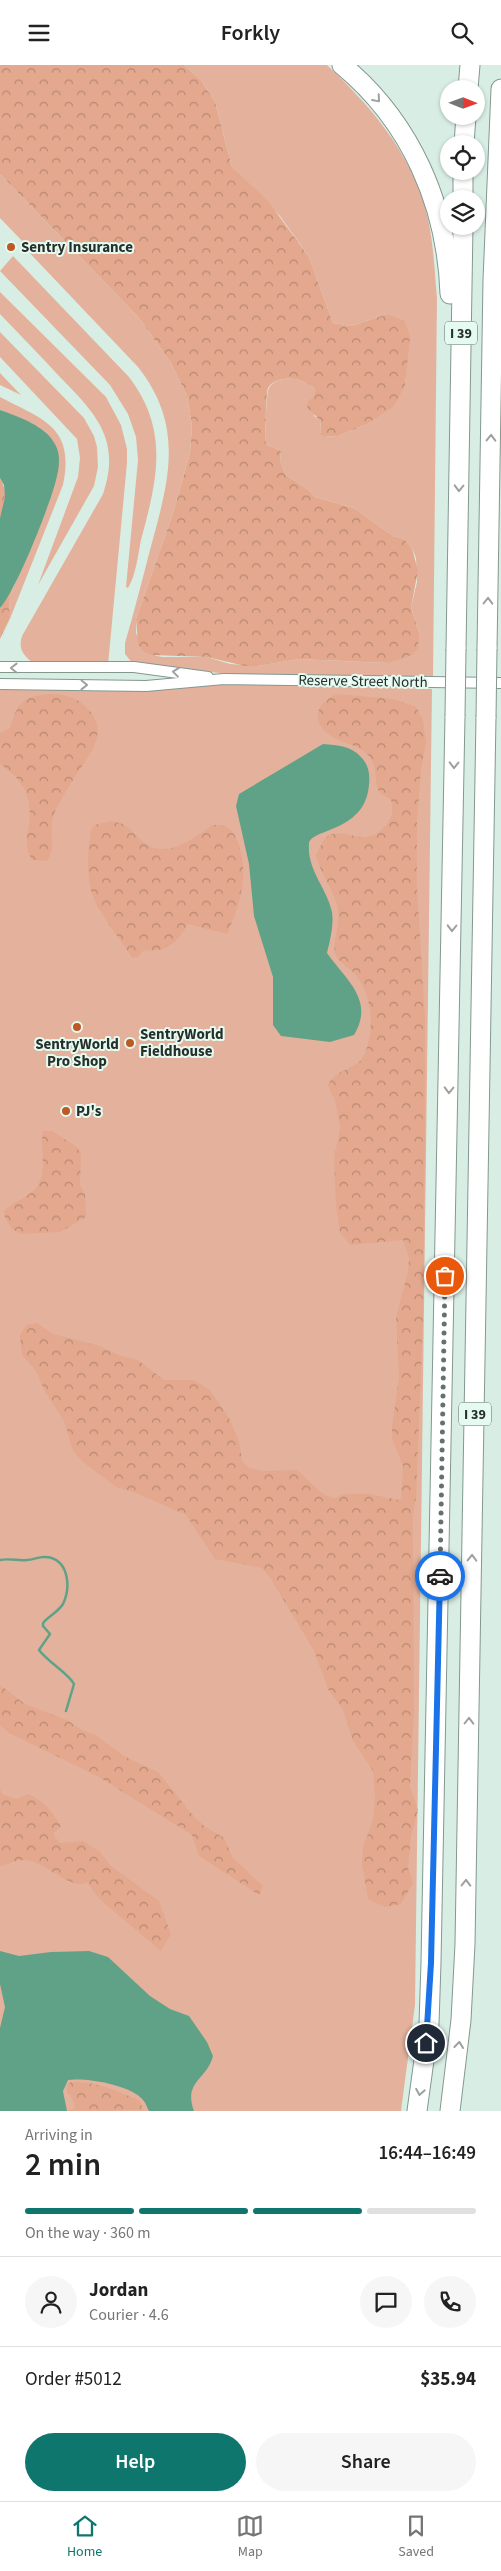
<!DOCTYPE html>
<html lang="en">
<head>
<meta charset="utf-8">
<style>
  :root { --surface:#fff; --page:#f6f6f6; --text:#222; --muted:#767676; --line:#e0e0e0; --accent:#0f766e }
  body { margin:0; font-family:"Source Sans 3",sans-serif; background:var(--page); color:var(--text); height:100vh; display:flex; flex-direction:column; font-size:19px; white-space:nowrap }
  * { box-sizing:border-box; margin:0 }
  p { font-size:16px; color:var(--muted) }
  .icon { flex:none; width:28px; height:28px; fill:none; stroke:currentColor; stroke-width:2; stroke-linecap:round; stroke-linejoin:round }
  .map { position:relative; height:2046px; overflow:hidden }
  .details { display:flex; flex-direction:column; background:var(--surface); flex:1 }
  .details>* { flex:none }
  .needle { width:32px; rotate:91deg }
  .buttons { position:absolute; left:440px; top:15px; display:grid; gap:10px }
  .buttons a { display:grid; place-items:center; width:45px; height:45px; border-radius:50%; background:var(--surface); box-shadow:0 1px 4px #0004; font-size:25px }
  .pin { position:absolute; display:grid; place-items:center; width:42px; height:42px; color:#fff; margin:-21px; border:2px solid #fff; border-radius:50%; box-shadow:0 1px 5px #0007 }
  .courier { position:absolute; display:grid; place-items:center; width:50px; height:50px; margin:-25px; border:4px solid #1a73e8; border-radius:50%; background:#fff; color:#222; box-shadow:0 1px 6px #0007 }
  .headline em { font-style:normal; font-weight:600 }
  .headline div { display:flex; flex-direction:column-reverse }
  .headline { display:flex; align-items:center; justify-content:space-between; height:85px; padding:0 25px }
  h1 { font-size:32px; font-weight:600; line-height:38px }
  .bar { display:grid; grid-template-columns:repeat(4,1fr); gap:8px 5px; align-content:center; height:60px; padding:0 25px }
  .bar i { height:6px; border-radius:4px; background:var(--line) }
  .bar .active { background:var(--accent) }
  .bar p { grid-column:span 4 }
  .line { display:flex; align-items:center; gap:12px; padding:0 25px; border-top:1px solid var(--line) }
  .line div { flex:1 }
  .round { display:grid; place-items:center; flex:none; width:52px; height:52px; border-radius:26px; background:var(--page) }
  .cta { display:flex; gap:10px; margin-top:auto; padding:10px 25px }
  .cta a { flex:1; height:58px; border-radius:30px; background:var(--accent); color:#fff; font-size:20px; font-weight:600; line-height:58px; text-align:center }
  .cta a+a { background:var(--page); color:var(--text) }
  header { display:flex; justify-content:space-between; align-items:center; height:65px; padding:0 25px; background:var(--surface); font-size:22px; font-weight:600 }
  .menu { display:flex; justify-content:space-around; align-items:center; height:70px; border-top:1px solid var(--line); background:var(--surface); font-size:14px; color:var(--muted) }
  .menu a { display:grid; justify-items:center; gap:2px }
  .menu .active { color:var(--accent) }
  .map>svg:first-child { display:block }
  .grass { fill:#e4b29c }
  .forest { fill:url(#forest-crowns) }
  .water { fill:#60a288 }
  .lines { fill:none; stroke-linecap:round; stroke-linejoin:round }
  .stream { stroke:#60a288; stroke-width:2.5 }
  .minor-casing { stroke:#83988f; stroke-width:12 }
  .motorway-casing { stroke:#83988f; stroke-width:21 }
  .minor { stroke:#fff; stroke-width:10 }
  .motorway { stroke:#fff; stroke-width:19 }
  .motorway-bridge-casing { stroke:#83988f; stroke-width:21; stroke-linecap:butt }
  .motorway-bridge { stroke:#fff; stroke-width:19 }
  .oneway { stroke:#9ea1a0 }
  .done { stroke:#65726c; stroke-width:5; stroke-dasharray:0 9 }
  .route { stroke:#1a73e8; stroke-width:6 }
  .poi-dot { fill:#bd5925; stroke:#e5fbf1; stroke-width:2 }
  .labels { text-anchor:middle; stroke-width:4; stroke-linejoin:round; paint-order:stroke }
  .shield { fill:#e5fbf1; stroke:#606c66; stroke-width:1 }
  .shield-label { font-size:14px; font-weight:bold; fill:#272f2b }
  .poi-label { font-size:15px; font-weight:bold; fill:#272f2b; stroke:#e5fbf1; text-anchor:start }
  .street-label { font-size:15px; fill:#272f2b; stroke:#e5fbf1 }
</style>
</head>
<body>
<header><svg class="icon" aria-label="menu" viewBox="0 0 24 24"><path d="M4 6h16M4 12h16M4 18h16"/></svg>Forkly<svg class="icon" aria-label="search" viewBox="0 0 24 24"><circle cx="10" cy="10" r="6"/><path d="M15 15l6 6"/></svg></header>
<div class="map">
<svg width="501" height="2046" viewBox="0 0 501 2046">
  <defs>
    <pattern id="forest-crowns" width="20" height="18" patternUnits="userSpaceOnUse" patternTransform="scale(1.25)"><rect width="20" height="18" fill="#e3a88d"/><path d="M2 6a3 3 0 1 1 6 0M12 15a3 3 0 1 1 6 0" fill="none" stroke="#b88973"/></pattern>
  </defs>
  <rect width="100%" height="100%" fill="#d8eee4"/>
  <!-- grass -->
  <g class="grass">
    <path d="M184 0H327C367 38 402 77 421 130 433 162 434 199 437 233L433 613 239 610 133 599 125 589V578C134 547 142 516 150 485 168 418 186 363 138 302L23 181 24 178 0 153V109L139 253 171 298 187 331 192 361 190 388 173 448 136 554V568L145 588 162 592H207L230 599 258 601 299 594 388 598 419 568 411 542 417 517 416 493 412 483 404 474 393 471 354 443 315 432 309 425 286 410 280 396 281 386 266 379C265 373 266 327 269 323 279 308 304 313 315 324L314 351 321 355 320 370 325 372 338 371 365 360 405 321 406 309 387 249 351 261 333 258 309 192 280 151 232 102 215 37 201 15Z"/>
    <path d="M13 191 129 312C170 366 157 415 141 475 138 490 136 510 128 523L126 522 138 395 136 372 128 349 110 320 0 206Z"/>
    <path d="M0 227 106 332 121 360 127 384V398L108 600 33 598C23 590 18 584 22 571L103 429C122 373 94 347 58 310 39 289 19 269 0 249Z"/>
    <polygon points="0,267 84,353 94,371 97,382 98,402 94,421 38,520 78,412 80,393 77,374 0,292"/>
    <polygon points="0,308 21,330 0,320"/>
    <path d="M0 332C44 355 75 362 63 420L0 579 10 553 9 533 23 499 39 362 0 345Z"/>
    <polygon points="224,614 432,624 415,1940 401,2046 0,2046 0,619 110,620"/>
  </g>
  <!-- forest -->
  <g class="forest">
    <path d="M0 0H184L201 15 215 37 232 102 268 136 309 192 333 258 351 261 387 249 405 256 410 272 405 321 393 342 365 360 338 371 324 372 320 370 321 356 307 343 308 336 314 332 315 324C304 313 279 308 268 323 266 327 265 373 266 379L281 386 280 396 286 410 309 425 315 432 354 443 393 471 404 474 412 483 418 506 411 542 419 568 418 583 412 590 388 598 299 594 258 601H245L207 592 151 590 145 588 138 580 136 554 173 448 190 388 192 361 187 331 171 298 139 253 0 109Z"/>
    <path d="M0 413C8 426 6 440 0 453Z"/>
    <polygon points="14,521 9,533 10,553 0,574 0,543"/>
    <path d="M49 629C67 629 77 632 90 646 106 665 94 684 82 701 74 713 58 738 53 752 48 767 57 781 47 796L32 795C24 781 27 773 29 758 33 731 22 714 0 699V668L10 663C18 637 22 632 49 629Z"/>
    <path d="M338 629 394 634 416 642 423 655 426 678 421 704 417 756V822L425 955V1067L423 1257 416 1432 413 1450 414 1650 410 1722 418 1745 411 1771 408 1803 413 1818 401 1839 385 1842 368 1834 362 1799 363 1782 373 1755 375 1732 373 1706 353 1676 343 1645 328 1624 314 1586 271 1514 262 1503 215 1494 186 1450 134 1427 116 1422 83 1397 73 1386 64 1356 45 1327 36 1306 22 1290 20 1270 26 1260 37 1258 53 1269 97 1280 121 1291 138 1295 164 1315H194L210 1325 229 1353 239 1376 242 1396 249 1403 264 1406 297 1405 323 1429 334 1433 346 1429H370L399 1435 401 1433 403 1401 392 1374V1361L399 1313 396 1253 408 1206 409 1193 403 1175 350 1180 340 1168 336 1140 334 1094 340 1062 335 1036 328 1020C335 1003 357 1006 364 990 376 965 372 926 353 907 346 900 339 898 335 888 332 876 342 856 337 839 332 822 320 808 316 790 320 783 323 772 332 769 352 764 365 784 386 760 392 753 394 745 391 735L379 727C373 714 379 703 368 690 357 677 330 678 320 660 312 647 325 632 338 629Z"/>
    <path d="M111 756C129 759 129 764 142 776 165 796 193 774 212 760 216 760 223 760 227 762 234 766 235 771 238 778 250 808 240 841 227 869L188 859C177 878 167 888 144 885L138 892 132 893C122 876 109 861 99 844 85 822 87 790 91 765L94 760Z"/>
    <path d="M43 1066H52L77 1082 81 1089 80 1120 85 1129 86 1152 60 1167 21 1169 12 1164 5 1153 4 1146C13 1137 24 1134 33 1126 50 1111 39 1084 43 1066Z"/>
    <polygon points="0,1620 25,1639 67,1655 84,1666 96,1670 124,1691 158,1707 191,1748 203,1760 224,1773 233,1793 263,1821 259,1830 199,1791 192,1770 97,1711 9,1668 0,1660"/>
    <path d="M0 1724 2 1729 17 1734 28 1729C44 1736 52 1746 61 1761L53 1769 60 1778 83 1776 100 1787 111 1801 159 1836 171 1869 161 1886 98 1833 87 1817C71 1827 43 1794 23 1795 16 1795 7 1800 0 1801Z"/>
    <path d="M71 2017C96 2016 117 2026 139 2035L144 2045 68 2046 69 2044 73 2045 75 2041 71 2031 67 2028V2020Z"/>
  </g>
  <!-- water -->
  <g class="water">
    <path d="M0 345C19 352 47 361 56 381 61 391 59 404 56 415 50 440 16 526 0 543V453L5 432 4 420 0 413Z"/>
    <path d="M323 679C338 680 351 681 361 692 369 700 370 710 369 720 365 768 310 763 309 779 307 805 327 823 332 847 334 860 330 875 327 888 346 915 375 935 354 970L330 977 281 971 273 960V912L254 851 249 799 236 741 239 729Z"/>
    <path d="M0 1886 19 1891 51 1887 89 1886 108 1892 150 1931 170 1944 189 1951 207 1977 213 1991C207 2015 183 2016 194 2046H149C147 2043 146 2038 143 2035 132 2020 85 2012 68 2015L63 2026 67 2046H0V1963L5 1942 0 1919Z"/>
  </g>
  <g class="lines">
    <!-- stream -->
    <path class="stream" d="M0 1495C10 1493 18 1496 27 1495 34 1495 39 1491 46 1492 69 1494 71 1522 63 1539 58 1547 49 1551 43 1558V1561L50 1569 39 1585C49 1598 68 1608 74 1619L66 1646"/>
    <defs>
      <g id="minor">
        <polyline points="0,602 134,602 208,612"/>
        <polyline points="0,619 146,621 224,614 501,618"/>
      </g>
      <g id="motorway">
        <path d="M342 0C411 57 447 140 450 229"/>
        <polyline points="468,24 470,0"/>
        <polyline points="464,79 466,51"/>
        <polyline points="463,134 463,106"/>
        <polyline points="456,584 463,161"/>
        <polyline points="487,584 493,215 501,24"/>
        <polyline points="417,2046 429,1959 431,1898 455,651"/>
        <polyline points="450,2046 461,1955 465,1879 486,652"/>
      </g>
    </defs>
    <!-- minor casing -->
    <use href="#minor" class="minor-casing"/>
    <!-- motorway casing -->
    <use href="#motorway" class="motorway-casing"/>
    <!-- minor -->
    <use href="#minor" class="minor"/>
    <!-- motorway -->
    <use href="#motorway" class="motorway"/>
    <defs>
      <g id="motorway-bridge">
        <polyline points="455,651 456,584"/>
        <polyline points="486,652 487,584"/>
      </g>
    </defs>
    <!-- motorway-bridge casing -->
    <use href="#motorway-bridge" class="motorway-bridge-casing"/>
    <!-- motorway-bridge -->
    <use href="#motorway-bridge" class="motorway-bridge"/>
  </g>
  <!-- one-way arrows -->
  <defs><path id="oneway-chevron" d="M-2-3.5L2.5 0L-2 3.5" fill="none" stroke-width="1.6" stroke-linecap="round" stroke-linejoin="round" transform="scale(1.25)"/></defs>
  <g class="oneway">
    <use href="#oneway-chevron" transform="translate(377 34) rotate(49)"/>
    <use href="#oneway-chevron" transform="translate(491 373) rotate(-89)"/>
    <use href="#oneway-chevron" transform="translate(459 423) rotate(91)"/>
    <use href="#oneway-chevron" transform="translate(488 536) rotate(-89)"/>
    <use href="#oneway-chevron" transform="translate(14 603) rotate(-179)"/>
    <use href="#oneway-chevron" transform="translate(176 607) rotate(-173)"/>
    <use href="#oneway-chevron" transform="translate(84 620) rotate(1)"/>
    <use href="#oneway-chevron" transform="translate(454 700) rotate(91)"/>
    <use href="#oneway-chevron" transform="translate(452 863) rotate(91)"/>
    <use href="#oneway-chevron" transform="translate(449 1025) rotate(91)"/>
    <use href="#oneway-chevron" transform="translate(472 1493) rotate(-89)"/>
    <use href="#oneway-chevron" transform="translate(469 1656) rotate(-89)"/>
    <use href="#oneway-chevron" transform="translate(466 1818) rotate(-89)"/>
    <use href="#oneway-chevron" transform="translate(459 1980) rotate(-84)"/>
    <use href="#oneway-chevron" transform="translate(420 2027) rotate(100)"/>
  </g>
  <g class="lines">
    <!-- done -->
    <polyline class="done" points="440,1511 445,1211"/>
    <!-- route -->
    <polyline class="route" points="426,1978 431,1898 440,1511"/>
  </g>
  <!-- markers -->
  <g class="poi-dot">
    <circle cx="11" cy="182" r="5"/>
    <circle cx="77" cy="962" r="5"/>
    <circle cx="130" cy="978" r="5"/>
    <circle cx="66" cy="1046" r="5"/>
  </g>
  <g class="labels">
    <!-- shield labels -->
    <g class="shield">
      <rect x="445" y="256.5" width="32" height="23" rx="4"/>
      <rect x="459" y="1337.5" width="32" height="23" rx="4"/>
    </g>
    <g class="shield-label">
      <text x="461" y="273">I 39</text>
      <text x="475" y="1354">I 39</text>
    </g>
    <!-- poi labels -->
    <g class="poi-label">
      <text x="21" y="187">Sentry Insurance</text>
      <text x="140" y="974">SentryWorld<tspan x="140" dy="17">Fieldhouse</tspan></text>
      <text x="77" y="984" text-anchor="middle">SentryWorld<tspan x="77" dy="17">Pro Shop</tspan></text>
      <text x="76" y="1051">PJ's</text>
    </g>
    <!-- street labels -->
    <g class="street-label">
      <text transform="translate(363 616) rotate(1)" y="5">Reserve Street North</text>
    </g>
  </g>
</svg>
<div class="buttons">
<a><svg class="needle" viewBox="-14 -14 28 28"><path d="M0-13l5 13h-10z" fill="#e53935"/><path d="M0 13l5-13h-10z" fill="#767676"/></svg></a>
<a><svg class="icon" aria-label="locate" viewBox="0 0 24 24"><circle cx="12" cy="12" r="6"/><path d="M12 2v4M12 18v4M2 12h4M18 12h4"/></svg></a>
<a><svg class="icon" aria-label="layers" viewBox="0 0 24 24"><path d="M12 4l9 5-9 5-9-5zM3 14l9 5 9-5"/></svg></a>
</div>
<div class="pin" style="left:445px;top:1211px;background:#ea580c"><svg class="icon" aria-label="bag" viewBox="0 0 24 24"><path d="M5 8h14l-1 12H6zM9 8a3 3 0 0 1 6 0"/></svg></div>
<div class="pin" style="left:426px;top:1978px;background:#1f2937"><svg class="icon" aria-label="home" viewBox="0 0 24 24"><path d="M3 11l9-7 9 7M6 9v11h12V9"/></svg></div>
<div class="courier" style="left:440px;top:1511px"><svg class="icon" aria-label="car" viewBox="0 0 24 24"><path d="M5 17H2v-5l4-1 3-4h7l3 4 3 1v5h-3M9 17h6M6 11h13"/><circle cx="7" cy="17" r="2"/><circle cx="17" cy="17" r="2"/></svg></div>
</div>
<section class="details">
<div class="headline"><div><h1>2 min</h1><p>Arriving in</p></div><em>16:44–16:49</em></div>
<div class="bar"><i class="active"></i><i class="active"></i><i class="active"></i><i></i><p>On the way · 360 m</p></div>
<div class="line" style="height:90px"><a class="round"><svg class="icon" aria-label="person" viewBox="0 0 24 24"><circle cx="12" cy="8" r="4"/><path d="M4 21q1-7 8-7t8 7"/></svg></a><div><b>Jordan</b><p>Courier · 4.6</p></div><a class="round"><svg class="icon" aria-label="chat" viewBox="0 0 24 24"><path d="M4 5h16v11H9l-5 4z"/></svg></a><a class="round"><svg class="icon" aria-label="phone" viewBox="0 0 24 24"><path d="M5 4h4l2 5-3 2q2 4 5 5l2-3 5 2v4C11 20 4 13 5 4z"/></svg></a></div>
<div class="line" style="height:65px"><div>Order #5012</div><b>$35.94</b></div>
<div class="cta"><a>Help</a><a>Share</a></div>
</section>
<nav class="menu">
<a class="active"><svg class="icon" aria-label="home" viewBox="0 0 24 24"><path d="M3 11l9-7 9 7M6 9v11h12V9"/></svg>Home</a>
<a><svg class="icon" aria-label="map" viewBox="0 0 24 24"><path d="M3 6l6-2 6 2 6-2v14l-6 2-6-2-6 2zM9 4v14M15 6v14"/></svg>Map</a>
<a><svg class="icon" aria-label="saved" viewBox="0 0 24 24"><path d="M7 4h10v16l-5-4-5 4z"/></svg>Saved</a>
</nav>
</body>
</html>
